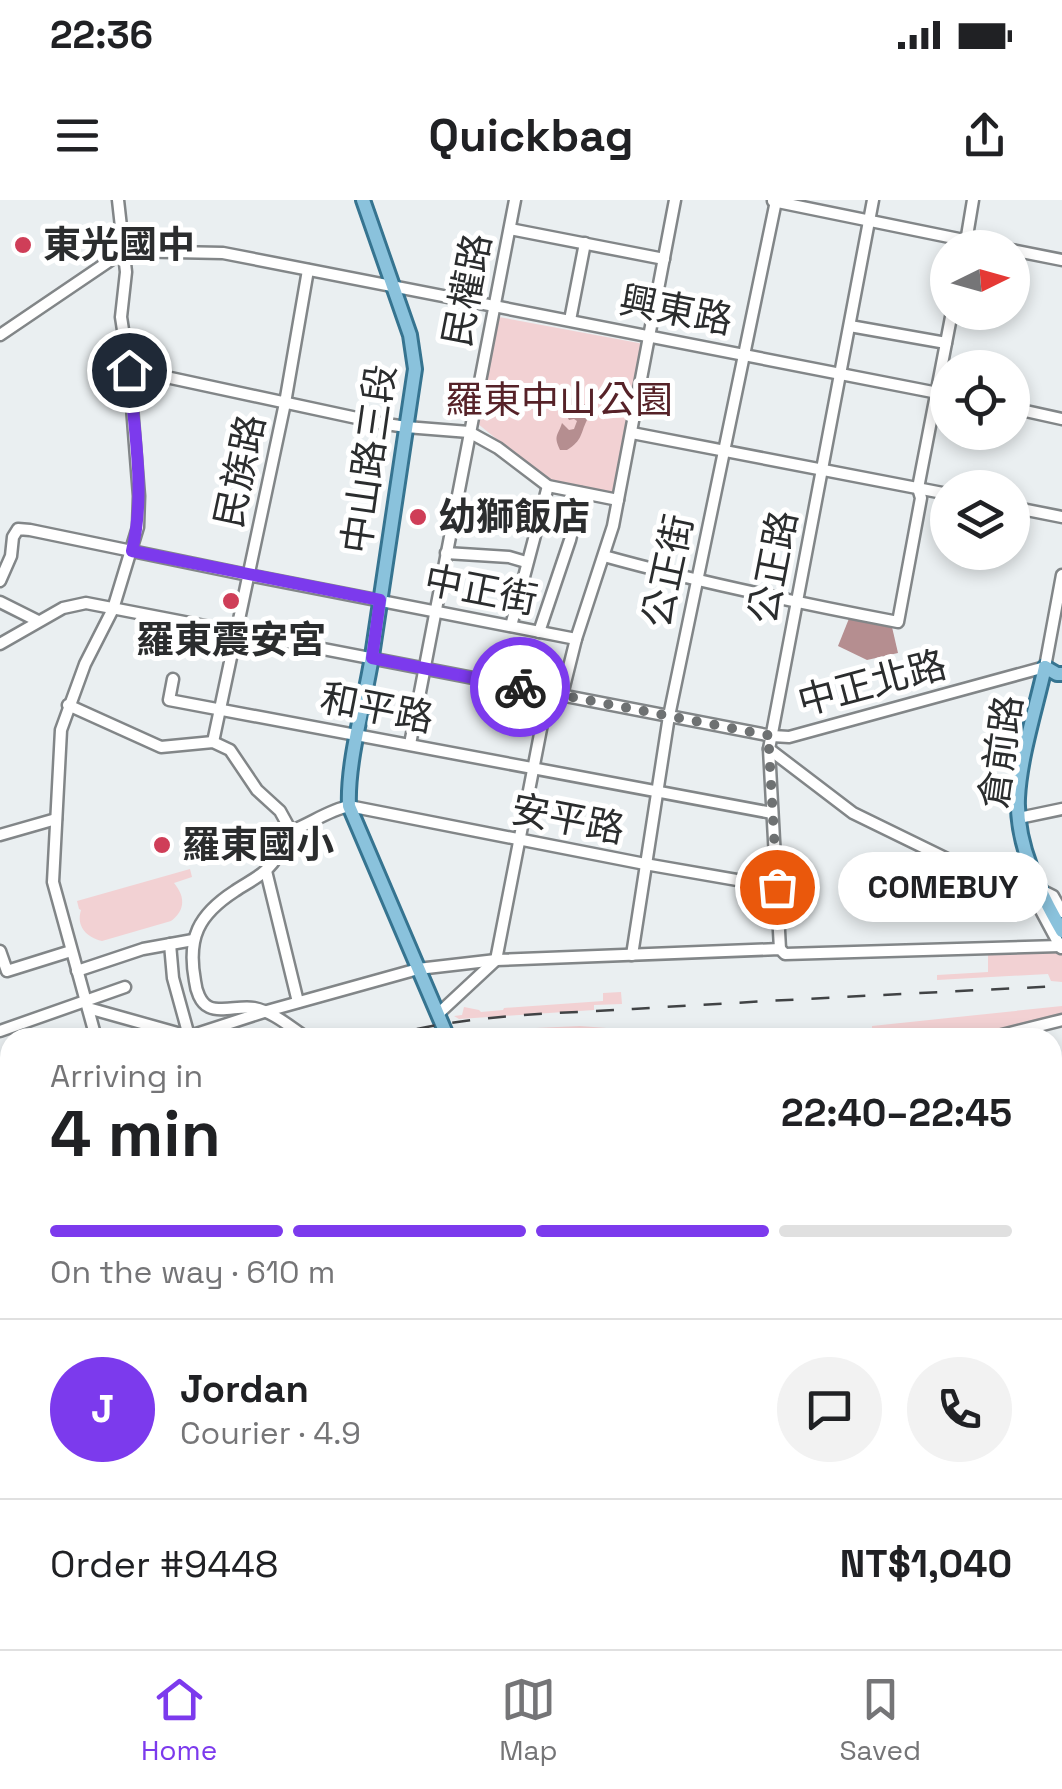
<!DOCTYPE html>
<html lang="en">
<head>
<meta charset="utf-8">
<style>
  :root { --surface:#fff; --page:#f2f2f2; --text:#202124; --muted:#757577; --line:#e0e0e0; --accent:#7c3aed }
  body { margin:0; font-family:"Space Grotesk","Noto Sans TC",sans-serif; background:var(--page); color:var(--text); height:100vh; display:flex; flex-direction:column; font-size:38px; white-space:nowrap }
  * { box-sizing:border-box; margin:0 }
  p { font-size:32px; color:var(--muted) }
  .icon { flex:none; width:55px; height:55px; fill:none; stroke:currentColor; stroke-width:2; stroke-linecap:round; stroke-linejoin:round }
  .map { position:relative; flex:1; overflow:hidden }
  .sheet { position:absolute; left:0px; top:828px; width:1062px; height:622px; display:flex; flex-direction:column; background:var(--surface); border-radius:30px 30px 0 0; box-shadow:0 5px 15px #0003 }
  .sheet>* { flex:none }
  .needle { width:65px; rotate:85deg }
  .tools { position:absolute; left:930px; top:30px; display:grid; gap:20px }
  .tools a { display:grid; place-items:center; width:100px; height:100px; border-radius:50%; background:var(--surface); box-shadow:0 5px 15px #0003; font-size:50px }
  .pin { position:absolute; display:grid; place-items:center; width:85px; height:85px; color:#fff; margin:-42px; border:5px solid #fff; border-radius:50%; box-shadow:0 2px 10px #0007 }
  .courier { position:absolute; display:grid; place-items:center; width:100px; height:100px; margin:-50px; border:8px solid #7c3aed; border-radius:50%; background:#fff; color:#222; box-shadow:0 2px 12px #0007 }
  .bubble { position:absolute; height:70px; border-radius:35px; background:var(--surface); box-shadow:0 5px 15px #0003; font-size:32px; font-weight:700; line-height:70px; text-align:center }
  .overview em { font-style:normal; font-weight:700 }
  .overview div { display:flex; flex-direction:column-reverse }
  .overview { display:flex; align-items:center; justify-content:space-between; height:170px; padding:0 50px }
  h1 { font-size:65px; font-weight:700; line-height:75px }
  .bar { display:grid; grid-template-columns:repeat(4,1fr); gap:15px 10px; align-content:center; height:120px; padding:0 50px }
  .bar i { height:12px; border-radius:8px; background:var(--line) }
  .bar .active { background:var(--accent) }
  .bar p { grid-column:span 4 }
  .line { display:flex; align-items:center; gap:25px; padding:0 50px; border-top:2px solid var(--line) }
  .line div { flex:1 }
  .round { display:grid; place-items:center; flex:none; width:105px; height:105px; border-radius:52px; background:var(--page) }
  .status { display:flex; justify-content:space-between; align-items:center; height:70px; padding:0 50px; background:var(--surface); direction:ltr }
  .status svg { height:28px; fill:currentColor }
  header { display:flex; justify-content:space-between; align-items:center; height:130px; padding:0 50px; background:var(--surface); font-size:45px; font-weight:700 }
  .tab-bar { display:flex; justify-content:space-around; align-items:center; height:140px; border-top:2px solid var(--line); background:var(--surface); font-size:28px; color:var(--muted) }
  .tab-bar a { display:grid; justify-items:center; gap:5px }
  .tab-bar .active { color:var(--accent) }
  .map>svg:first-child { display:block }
  .green { fill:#f2d1d3 }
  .water { fill:#b58e90 }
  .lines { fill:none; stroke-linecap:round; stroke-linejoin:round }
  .canal { stroke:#b58e90; stroke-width:8 }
  .minor-casing { stroke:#828688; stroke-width:15 }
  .major-casing { stroke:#367490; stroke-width:18 }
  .minor { stroke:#fff; stroke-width:10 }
  .major { stroke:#8ac2dc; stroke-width:12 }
  .rail { stroke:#414345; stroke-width:2.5; stroke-dasharray:18 18; stroke-linecap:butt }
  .done { stroke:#6e7172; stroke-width:10; stroke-dasharray:0 18 }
  .route { stroke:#7c3aed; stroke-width:12 }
  .poi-dot { fill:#cf3e58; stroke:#fff; stroke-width:4 }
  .labels { text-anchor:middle; stroke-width:10; stroke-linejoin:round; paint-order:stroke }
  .poi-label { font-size:38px; font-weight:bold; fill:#2b2d2e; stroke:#fff; text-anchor:start }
  .street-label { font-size:38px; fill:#2b2d2e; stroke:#fff }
  .park-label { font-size:38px; fill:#562228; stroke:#fff }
</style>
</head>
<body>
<div class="status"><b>22:36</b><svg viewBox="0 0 49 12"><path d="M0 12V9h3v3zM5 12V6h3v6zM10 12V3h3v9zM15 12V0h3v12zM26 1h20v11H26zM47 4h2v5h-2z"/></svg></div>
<header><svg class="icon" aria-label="menu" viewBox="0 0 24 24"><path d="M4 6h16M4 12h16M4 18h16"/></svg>Quickbag<svg class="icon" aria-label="share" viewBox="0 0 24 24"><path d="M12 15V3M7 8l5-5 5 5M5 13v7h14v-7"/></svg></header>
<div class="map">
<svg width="1062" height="1449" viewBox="0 0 1062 1449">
  <rect width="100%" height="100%" fill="#eaeff1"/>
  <!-- green -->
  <g class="green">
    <polygon points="499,117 644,144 612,297 550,282 478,224"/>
    <path d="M190 669 192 677 174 683C185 696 186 710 171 721L102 741C86 737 76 726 81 710L79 709 77 701Z"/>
    <polygon points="1058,749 1062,756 1062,782 1051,781 1048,774 937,780 937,775 988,772 988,752"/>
    <polygon points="621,792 622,804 594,805 594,810 459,819 454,816 462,815 464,807 479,810 481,812 503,810 504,808 603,801 603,793"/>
    <polygon points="1062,806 1062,815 973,837 934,837 938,829 912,834 905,831 837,836 837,832 872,830 872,826"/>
    <polygon points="580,826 673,833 673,837 601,837 577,832 495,832 495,838 463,837 462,834 494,830"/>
  </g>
  <!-- water -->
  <g class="water">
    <path d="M574 194 580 196 575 201 578 210 586 203 592 202 594 207C592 211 589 215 587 220 580 234 583 240 567 250H560C553 235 558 236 562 223L569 230 574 229 577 221 574 219 569 220 564 210Z"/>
    <polygon points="850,416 892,427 898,453 867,460 838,446"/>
  </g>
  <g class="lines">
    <!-- canal -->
    <polyline class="canal" points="191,1449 194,1440"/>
    <defs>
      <g id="minor">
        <polyline points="773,1 1003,48"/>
        <polyline points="510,29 664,59"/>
        <polyline points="965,48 973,0"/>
        <polyline points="1012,50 1062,60"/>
        <polyline points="570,120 585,43"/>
        <polyline points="850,126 946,143"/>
        <polyline points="0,135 124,51 223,53 948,195"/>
        <polyline points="129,169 380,223 406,227 469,232 498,248 548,286 618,300"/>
        <polyline points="1012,208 1062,219"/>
        <polyline points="632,233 948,294"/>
        <polyline points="1012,307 1062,317"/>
        <polyline points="446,353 509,357 526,362"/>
        <path d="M604 356C701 383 799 403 898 422L921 298 918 288 952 112"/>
        <polyline points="0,381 11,356 13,337 18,329 30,330 248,375 576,439"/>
        <polyline points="0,402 38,421"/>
        <polyline points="511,426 548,286"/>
        <polyline points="539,432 570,340 581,293"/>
        <polyline points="0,444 63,408 86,403 772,536 789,537 1045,467 1062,375"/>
        <polyline points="173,479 169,500 772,613"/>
        <polyline points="562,495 576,439 613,326 675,0"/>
        <polyline points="68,505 161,547 213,542 230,550 257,590 280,611 291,631"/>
        <polyline points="213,542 285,203 308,70"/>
        <polyline points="410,544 515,0"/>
        <polyline points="769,549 853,613 1021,695 1040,690"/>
        <polyline points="1019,618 1062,609"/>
        <path d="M291 631C310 624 329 610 349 606L645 664 777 687"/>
        <path d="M291 631C284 645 278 659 266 670 258 678 245 684 235 691 198 715 187 738 195 781 196 790 200 803 209 807 222 813 240 805 254 808 274 812 290 827 307 838"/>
        <polyline points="0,635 56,619"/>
        <polyline points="266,671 298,802"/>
        <polyline points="1041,690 1053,696 1062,712"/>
        <polyline points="1040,691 1038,705 1061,748"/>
        <polyline points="170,744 173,778 189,836"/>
        <polyline points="780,749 769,549 873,0"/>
        <polyline points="0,751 7,771 71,751"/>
        <polyline points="632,755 669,516 776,1"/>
        <polyline points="77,771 143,749 193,740"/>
        <polyline points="88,808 188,836"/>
        <polyline points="438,814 496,760 548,493"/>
        <polyline points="0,831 125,787"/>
        <polyline points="96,838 53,682 61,530 85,464 113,409 138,327 139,296 129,169 121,117 126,72 118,0"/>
        <polyline points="184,838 267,811 418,769 496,760 780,749 785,754 1060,746"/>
        <polyline points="990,838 1062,820"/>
        <polyline points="0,896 10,893"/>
        <polyline points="1052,901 1062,899"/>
        <polyline points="0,984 10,981"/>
        <polyline points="1052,984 1062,982"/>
        <polyline points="0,1046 10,1043"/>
        <polyline points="1052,1057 1062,1081"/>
        <polyline points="1052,1127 1062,1127"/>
        <polyline points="0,1140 10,1139"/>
        <polyline points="1052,1144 1062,1143"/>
        <polyline points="0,1208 10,1207"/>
        <polyline points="0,1220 10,1219"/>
        <polyline points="1052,1269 1062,1269"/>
        <polyline points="0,1321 10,1322"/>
        <polyline points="1052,1340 1062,1340"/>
        <polyline points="810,1440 810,1449"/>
        <polyline points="845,1440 845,1449"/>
        <polyline points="1033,1440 1033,1449"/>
        <polyline points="97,1449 100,1440"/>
        <polyline points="355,1449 362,1440"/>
      </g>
      <g id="major">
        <path d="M363 0 410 135 415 169C401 264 387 360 372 456 365 502 347 561 349 606L448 838"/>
        <path d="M1045 467C1036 508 1020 557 1018 598 1016 645 1039 691 1062 731"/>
        <polyline points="1045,467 1057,474 1062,474"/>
        <polyline points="821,1440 822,1449"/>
        <polyline points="832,1440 832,1449"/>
        <polyline points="372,1449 374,1440"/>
      </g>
    </defs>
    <!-- minor casing -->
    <use href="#minor" class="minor-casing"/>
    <!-- major casing -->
    <use href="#major" class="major-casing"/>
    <!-- minor -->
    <use href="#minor" class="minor"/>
    <!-- major -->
    <use href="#major" class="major"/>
    <!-- rail -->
    <g class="rail">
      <path d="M382 838C462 814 551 814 633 809 776 800 919 793 1062 786"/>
      <polyline points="0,954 10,951"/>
    </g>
  </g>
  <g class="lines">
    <!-- done -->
    <polyline class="done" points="520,487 772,536 769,549 777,687"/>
    <!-- route -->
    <path class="route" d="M129 170C134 229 146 292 132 351L380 400 372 458 520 487"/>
  </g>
  <!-- markers -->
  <g class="poi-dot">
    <circle cx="23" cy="45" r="10"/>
    <circle cx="418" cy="317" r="10"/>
    <circle cx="231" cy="401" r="10"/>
    <circle cx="162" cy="645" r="10"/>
  </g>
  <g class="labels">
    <!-- poi labels -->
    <g class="poi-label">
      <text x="43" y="58">東光國中</text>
      <text x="438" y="330">幼獅飯店</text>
      <text x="231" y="453" text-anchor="middle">羅東震安宮</text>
      <text x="182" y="658">羅東國小</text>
    </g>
    <!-- street labels -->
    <g class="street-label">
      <text transform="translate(467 90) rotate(-79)" y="13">民權路</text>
      <text transform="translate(676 110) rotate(11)" y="13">興東路</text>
      <text transform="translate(369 259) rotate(-82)" y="13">中山路三段</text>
      <text transform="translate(240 271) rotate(-78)" y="13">民族路</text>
      <text transform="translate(773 367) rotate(-79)" y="13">公正路</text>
      <text transform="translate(668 371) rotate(-78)" y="13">公正街</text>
      <text transform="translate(481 390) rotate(11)" y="13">中正街</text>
      <text transform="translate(872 483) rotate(-15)" y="13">中正北路</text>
      <text transform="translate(377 508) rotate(11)" y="13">和平路</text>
      <text transform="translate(1001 552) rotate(-82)" y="13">倉前路</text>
      <text transform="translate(568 619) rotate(11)" y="13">安平路</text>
    </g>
    <!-- park labels -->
    <g class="park-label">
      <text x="559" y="213">羅東中山公園</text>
    </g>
  </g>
</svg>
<div class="tools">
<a><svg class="needle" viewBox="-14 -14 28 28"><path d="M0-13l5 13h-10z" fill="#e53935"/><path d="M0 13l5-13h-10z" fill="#757577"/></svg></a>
<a><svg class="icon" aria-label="locate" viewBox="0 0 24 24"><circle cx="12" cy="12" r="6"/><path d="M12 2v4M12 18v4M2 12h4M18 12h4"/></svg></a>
<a><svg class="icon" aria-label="layers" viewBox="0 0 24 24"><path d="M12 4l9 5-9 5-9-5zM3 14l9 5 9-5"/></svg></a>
</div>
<div class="pin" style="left:777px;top:687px;background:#ea580c"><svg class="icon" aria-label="bag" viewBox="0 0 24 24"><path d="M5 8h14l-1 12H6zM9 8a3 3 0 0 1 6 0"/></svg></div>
<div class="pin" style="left:129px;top:170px;background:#1f2937"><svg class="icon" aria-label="home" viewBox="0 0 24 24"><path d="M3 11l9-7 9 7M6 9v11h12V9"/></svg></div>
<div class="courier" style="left:520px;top:487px"><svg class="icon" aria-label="bike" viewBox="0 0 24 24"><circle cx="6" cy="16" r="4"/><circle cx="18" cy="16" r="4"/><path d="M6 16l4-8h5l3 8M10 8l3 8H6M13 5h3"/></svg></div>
<div class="bubble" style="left:838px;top:652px;width:210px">COMEBUY</div>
<section class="sheet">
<div class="overview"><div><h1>4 min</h1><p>Arriving in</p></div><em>22:40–22:45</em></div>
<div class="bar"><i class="active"></i><i class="active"></i><i class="active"></i><i></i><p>On the way · 610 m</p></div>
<div class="line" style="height:180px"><b class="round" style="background:var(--accent);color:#fff">J</b><div><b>Jordan</b><p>Courier · 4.9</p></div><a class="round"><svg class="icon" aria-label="chat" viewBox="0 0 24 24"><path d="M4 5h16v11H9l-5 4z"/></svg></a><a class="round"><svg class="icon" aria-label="phone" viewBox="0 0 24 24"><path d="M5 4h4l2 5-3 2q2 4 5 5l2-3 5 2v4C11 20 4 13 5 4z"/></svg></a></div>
<div class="line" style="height:130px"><div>Order #9448</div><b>NT$1,040</b></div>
</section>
</div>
<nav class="tab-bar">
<a class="active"><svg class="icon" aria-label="home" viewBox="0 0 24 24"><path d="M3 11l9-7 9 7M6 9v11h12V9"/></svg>Home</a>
<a><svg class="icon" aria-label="map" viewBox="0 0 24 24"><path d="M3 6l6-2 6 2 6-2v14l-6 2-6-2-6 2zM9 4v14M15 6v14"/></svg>Map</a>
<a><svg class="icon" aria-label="saved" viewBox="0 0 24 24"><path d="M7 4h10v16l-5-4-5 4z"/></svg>Saved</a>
</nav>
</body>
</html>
